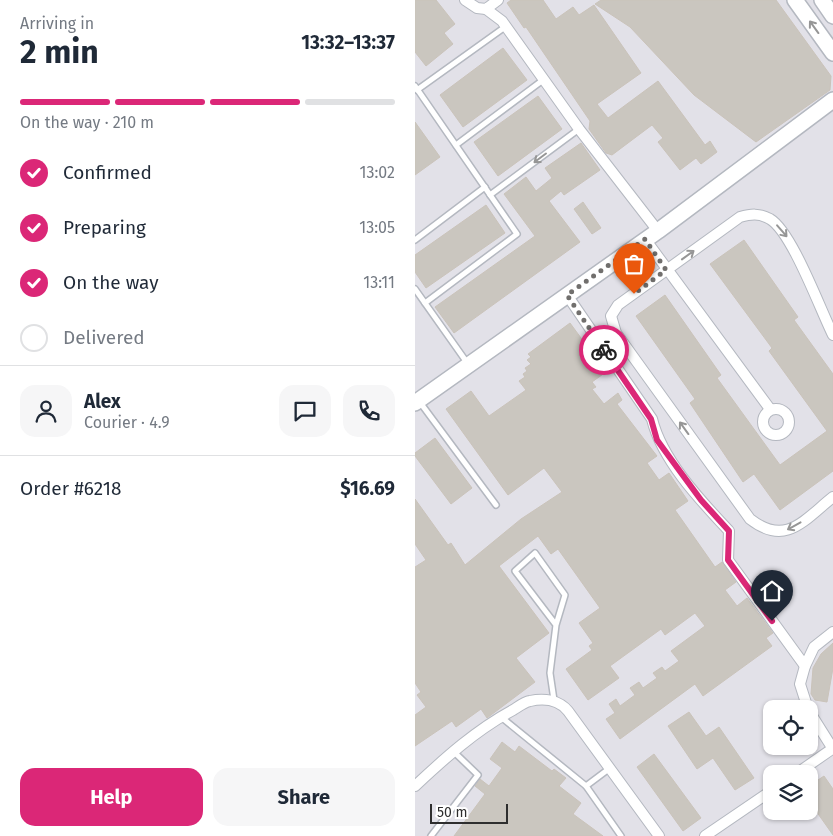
<!DOCTYPE html>
<html lang="en">
<head>
<meta charset="utf-8">
<style>
  :root { --surface:#fff; --page:#f6f6f7; --text:#1f2937; --muted:#747a83; --line:#e0e1e3; --accent:#db2777 }
  body { margin:0; font-family:"Fira Sans",sans-serif; background:var(--page); color:var(--text); height:100vh; display:flex; flex-direction:column; font-size:19px; white-space:nowrap }
  * { box-sizing:border-box; margin:0 }
  p { font-size:16px; color:var(--muted) }
  .icon { flex:none; width:28px; height:28px; fill:none; stroke:currentColor; stroke-width:2; stroke-linecap:round; stroke-linejoin:round }
  .map { position:relative; flex:1; overflow:hidden }
  .details { display:flex; flex-direction:column; background:var(--surface); width:415px }
  .details>* { flex:none }
  .controls { position:absolute; left:348px; top:700px; display:grid; gap:10px }
  .controls a { display:grid; place-items:center; width:55px; height:55px; border-radius:10px; background:var(--surface); box-shadow:0 1px 4px #0004; font-size:25px }
  .scale { position:absolute; left:15px; bottom:12px; width:78px; box-sizing:border-box; padding-left:5px; border:2px solid #2e2e2e; border-top:0; font-size:14px; line-height:18px; white-space:nowrap; color:#2e2e2e; -webkit-text-stroke:4px #fff; paint-order:stroke }
  .pin { position:absolute; display:grid; place-items:center; width:42px; height:42px; color:#fff; margin:-51px -21px; border-radius:50% 50% 50% 0; rotate:-45deg; box-shadow:0 0 5px #0007 }
  .pin .icon { rotate:45deg }
  .courier { position:absolute; display:grid; place-items:center; width:50px; height:50px; margin:-25px; border:4px solid #db2777; border-radius:50%; background:#fff; color:#222; box-shadow:0 1px 6px #0007 }
  .summary em { font-style:normal; font-weight:700 }
  .summary div { display:flex; flex-direction:column-reverse }
  .summary { display:flex; align-items:center; justify-content:space-between; height:85px; padding:0 20px }
  h1 { font-size:32px; font-weight:700; line-height:38px }
  .bar { display:grid; grid-template-columns:repeat(4,1fr); gap:8px 5px; align-content:center; height:60px; padding:0 20px }
  .bar i { height:6px; border-radius:4px; background:var(--line) }
  .bar .active { background:var(--accent) }
  .bar p { grid-column:span 4 }
  .line { display:flex; align-items:center; gap:12px; padding:0 20px; border-top:1px solid var(--line) }
  .line div { flex:1 }
  .round { display:grid; place-items:center; flex:none; width:52px; height:52px; border-radius:15px; background:var(--page) }
  ol { padding:0 20px; list-style:none }
  li { display:flex; align-items:center; gap:15px; height:55px }
  li p { margin-inline-start:auto }
  li .icon { padding:5px; border-radius:50%; background:var(--accent); color:#fff; stroke-width:4 }
  li:last-child { color:var(--muted) }
  li i { width:28px; height:28px; border:2px solid var(--line); border-radius:50% }
  .cta { display:flex; gap:10px; margin-top:auto; padding:10px 20px }
  .cta a { flex:1; height:58px; border-radius:15px; background:var(--accent); color:#fff; font-size:20px; font-weight:700; line-height:58px; text-align:center }
  .cta a+a { background:var(--page); color:var(--text) }
  main { display:flex; flex:1; min-height:0 }
  .map>svg:first-child { display:block }
  .industrial { fill:#e2e1e8; fill-rule:evenodd }
  .building { fill:#cac6bf; stroke:#cac3ba }
  .lines { fill:none; stroke-linecap:round; stroke-linejoin:round }
  .lane-casing { stroke:#b4b8c0; stroke-width:8 }
  .street-casing { stroke:#b4b8c0; stroke-width:12 }
  .secondary-casing { stroke:#b4b8c0; stroke-width:18 }
  .lane { stroke:#fff; stroke-width:5 }
  .street { stroke:#fff; stroke-width:10 }
  .secondary { stroke:#fff; stroke-width:15 }
  .oneway { stroke:#969696 }
  .done { stroke:#716f6d; stroke-width:5; stroke-dasharray:0 9 }
  .route { stroke:#db2777; stroke-width:6 }
</style>
</head>
<body>
<main>
<section class="details">
<div class="summary"><div><h1>2 min</h1><p>Arriving in</p></div><em>13:32–13:37</em></div>
<div class="bar"><i class="active"></i><i class="active"></i><i class="active"></i><i></i><p>On the way · 210 m</p></div>
<ol>
<li><svg class="icon" aria-label="check" viewBox="0 0 24 24"><path d="M5 12l5 5 9-10"/></svg>Confirmed<p>13:02</p></li>
<li><svg class="icon" aria-label="check" viewBox="0 0 24 24"><path d="M5 12l5 5 9-10"/></svg>Preparing<p>13:05</p></li>
<li><svg class="icon" aria-label="check" viewBox="0 0 24 24"><path d="M5 12l5 5 9-10"/></svg>On the way<p>13:11</p></li>
<li><i></i>Delivered</li>
</ol>
<div class="line" style="height:90px"><a class="round"><svg class="icon" aria-label="person" viewBox="0 0 24 24"><circle cx="12" cy="8" r="4"/><path d="M4 21q1-7 8-7t8 7"/></svg></a><div><b>Alex</b><p>Courier · 4.9</p></div><a class="round"><svg class="icon" aria-label="chat" viewBox="0 0 24 24"><path d="M4 5h16v11H9l-5 4z"/></svg></a><a class="round"><svg class="icon" aria-label="phone" viewBox="0 0 24 24"><path d="M5 4h4l2 5-3 2q2 4 5 5l2-3 5 2v4C11 20 4 13 5 4z"/></svg></a></div>
<div class="line" style="height:65px"><div>Order #6218</div><b>$16.69</b></div>
<div class="cta"><a>Help</a><a>Share</a></div>
</section>
<div class="map">
<svg width="418" height="836" viewBox="0 0 418 836">
  <rect width="100%" height="100%" fill="#eee8e1"/>
  <!-- industrial -->
  <path class="industrial" d="M0 0H418V836H0ZM356 709H394V746H356ZM356 774H394V811H356Z"/>
  <!-- building -->
  <g class="building">
    <polygon points="0,0 21,0 40,24 29,33 38,44 11,66 0,52"/>
    <polygon points="96,0 128,0 141,19 158,7 164,15 179,5 226,73 182,104 193,118 243,81 290,145 295,141 302,152 286,164 281,158 265,170 243,142 248,138 237,125 197,155 191,153 174,129 175,121 111,27 109,28 92,3"/>
    <polygon points="186,0 361,0 416,76 415,90 341,142 279,95 215,27 180,4"/>
    <polygon points="88,48 112,80 48,127 25,95"/>
    <polygon points="123,96 147,129 83,176 59,142"/>
    <polygon points="0,122 25,157 0,175"/>
    <polygon points="166,143 185,170 149,195 146,191 134,201 165,242 39,333 20,307 120,236 89,194 111,177 121,191 137,178 130,168"/>
    <polygon points="168,202 186,228 177,234 159,209"/>
    <polygon points="71,205 90,233 11,288 0,272 0,255"/>
    <polygon points="329,240 383,317 379,320 418,374 418,471 365,510 339,474 328,482 275,403 280,399 221,316 250,295 306,375 302,378 365,465 412,431 354,351 357,348 295,264"/>
    <polygon points="155,323 191,372 177,382 181,387 177,389 189,404 203,393 207,400 202,404 242,456 232,463 244,480 254,473 273,501 260,510 300,567 307,562 321,582 310,590 322,606 332,598 358,633 351,638 357,646 288,696 280,684 205,739 191,719 200,713 194,704 201,699 205,706 220,695 215,688 224,682 228,688 242,678 238,673 247,667 250,671 264,661 256,651 290,626 280,613 250,635 246,629 195,666 204,678 173,700 151,669 177,650 174,646 178,643 164,623 185,608 143,549 136,554 123,536 84,566 134,633 101,658 120,682 72,718 66,709 41,727 37,721 0,746 0,715 11,707 2,695 6,692 0,683 0,567 11,560 0,544 0,499 33,545 36,543 50,565 106,519 147,492 129,468 93,495 31,409 56,391 74,416 111,390 104,381 110,377 108,374 112,371 110,368 116,364 112,360 116,357 113,354"/>
    <polygon points="20,438 57,488 36,504 0,456 0,453"/>
    <polygon points="418,643 418,668 412,702 400,700 396,694 398,668 406,654"/>
    <polygon points="274,712 291,736 304,727 339,778 320,790 298,758 282,769 253,726"/>
    <polygon points="87,742 100,752 104,746 137,771 139,769 151,778 144,786 166,803 158,814 188,836 39,836 70,794 60,786 65,779 74,786 87,768 75,759"/>
    <polygon points="239,754 286,818 268,831 222,767"/>
    <polygon points="409,776 418,789 418,835 394,801 394,786"/>
  </g>
  <g class="lines">
    <defs>
      <g id="lane">
        <polyline points="0,86 102,234 10,303"/>
        <polyline points="2,90 90,27"/>
        <polyline points="41,145 128,80"/>
        <polyline points="75,195 164,129"/>
        <polyline points="0,240 70,187"/>
        <polyline points="0,289 53,364"/>
        <polyline points="4,401 81,505"/>
        <polyline points="139,700 135,673 141,625 100,571 120,553 150,595 141,625"/>
        <polyline points="86,717 171,786 195,768"/>
        <polyline points="171,786 206,836"/>
        <polyline points="16,836 63,775 38,751"/>
      </g>
      <g id="street">
        <polyline points="50,0 62,8 71,9 83,0"/>
        <polyline points="71,9 87,21 164,129 243,231"/>
        <polyline points="230,239 355,409"/>
        <path d="M152 295 237 419C247 460 285 500 314 531L313 560 390 666"/>
        <path d="M418 335C405 309 377 232 355 219 344 213 336 214 325 217L203 305 196 316 201 333 335 519C371 547 389 520 418 497"/>
        <circle cx="361" cy="422" r="13"/>
        <polyline points="393,709 385,684 390,666 399,647 418,632"/>
        <polyline points="394,711 418,749"/>
        <polyline points="381,774 417,749"/>
        <path d="M0 786C30 758 61 730 98 710 103 707 109 702 115 701 129 698 144 700 153 711L244 836"/>
        <polyline points="290,836 356,791"/>
      </g>
      <g id="secondary">
        <polyline points="380,0 418,53"/>
        <polyline points="407,0 418,16"/>
        <polyline points="0,403 243,231 418,100"/>
      </g>
    </defs>
    <!-- lane casing -->
    <use href="#lane" class="lane-casing"/>
    <!-- street casing -->
    <use href="#street" class="street-casing"/>
    <!-- secondary casing -->
    <use href="#secondary" class="secondary-casing"/>
    <!-- lane -->
    <use href="#lane" class="lane"/>
    <!-- street -->
    <use href="#street" class="street"/>
    <!-- secondary -->
    <use href="#secondary" class="secondary"/>
  </g>
  <!-- one-way arrows -->
  <defs><path id="oneway-shaft" d="M-6 0H5M1.5-3L5.5 0L1.5 3" fill="none" stroke-width="1.6" stroke-linecap="round" stroke-linejoin="round" transform="scale(1.25)"/></defs>
  <g class="oneway">
    <use href="#oneway-shaft" transform="translate(399 27) rotate(-126)"/>
    <use href="#oneway-shaft" transform="translate(125 158) rotate(143)"/>
    <use href="#oneway-shaft" transform="translate(367 231) rotate(49)"/>
    <use href="#oneway-shaft" transform="translate(273 255) rotate(-36)"/>
    <use href="#oneway-shaft" transform="translate(269 428) rotate(-126)"/>
    <use href="#oneway-shaft" transform="translate(379 526) rotate(151)"/>
  </g>
  <g class="lines">
    <!-- done -->
    <polyline class="done" points="189,350 152,295 230,239 251,270 219,294"/>
    <!-- route -->
    <polyline class="route" points="189,350 236,419 242,440 286,500 314,531 313,560 357,621"/>
  </g>
</svg>
<div class="controls">
<a><svg class="icon" aria-label="locate" viewBox="0 0 24 24"><circle cx="12" cy="12" r="6"/><path d="M12 2v4M12 18v4M2 12h4M18 12h4"/></svg></a>
<a><svg class="icon" aria-label="layers" viewBox="0 0 24 24"><path d="M12 4l9 5-9 5-9-5zM3 14l9 5 9-5"/></svg></a>
</div>
<div class="scale">50 m</div>
<div class="pin" style="left:219px;top:294px;background:#ea580c"><svg class="icon" aria-label="bag" viewBox="0 0 24 24"><path d="M5 8h14l-1 12H6zM9 8a3 3 0 0 1 6 0"/></svg></div>
<div class="pin" style="left:357px;top:621px;background:#1f2937"><svg class="icon" aria-label="home" viewBox="0 0 24 24"><path d="M3 11l9-7 9 7M6 9v11h12V9"/></svg></div>
<div class="courier" style="left:189px;top:350px"><svg class="icon" aria-label="bike" viewBox="0 0 24 24"><circle cx="6" cy="16" r="4"/><circle cx="18" cy="16" r="4"/><path d="M6 16l4-8h5l3 8M10 8l3 8H6M13 5h3"/></svg></div>
</div>
</main>
</body>
</html>
